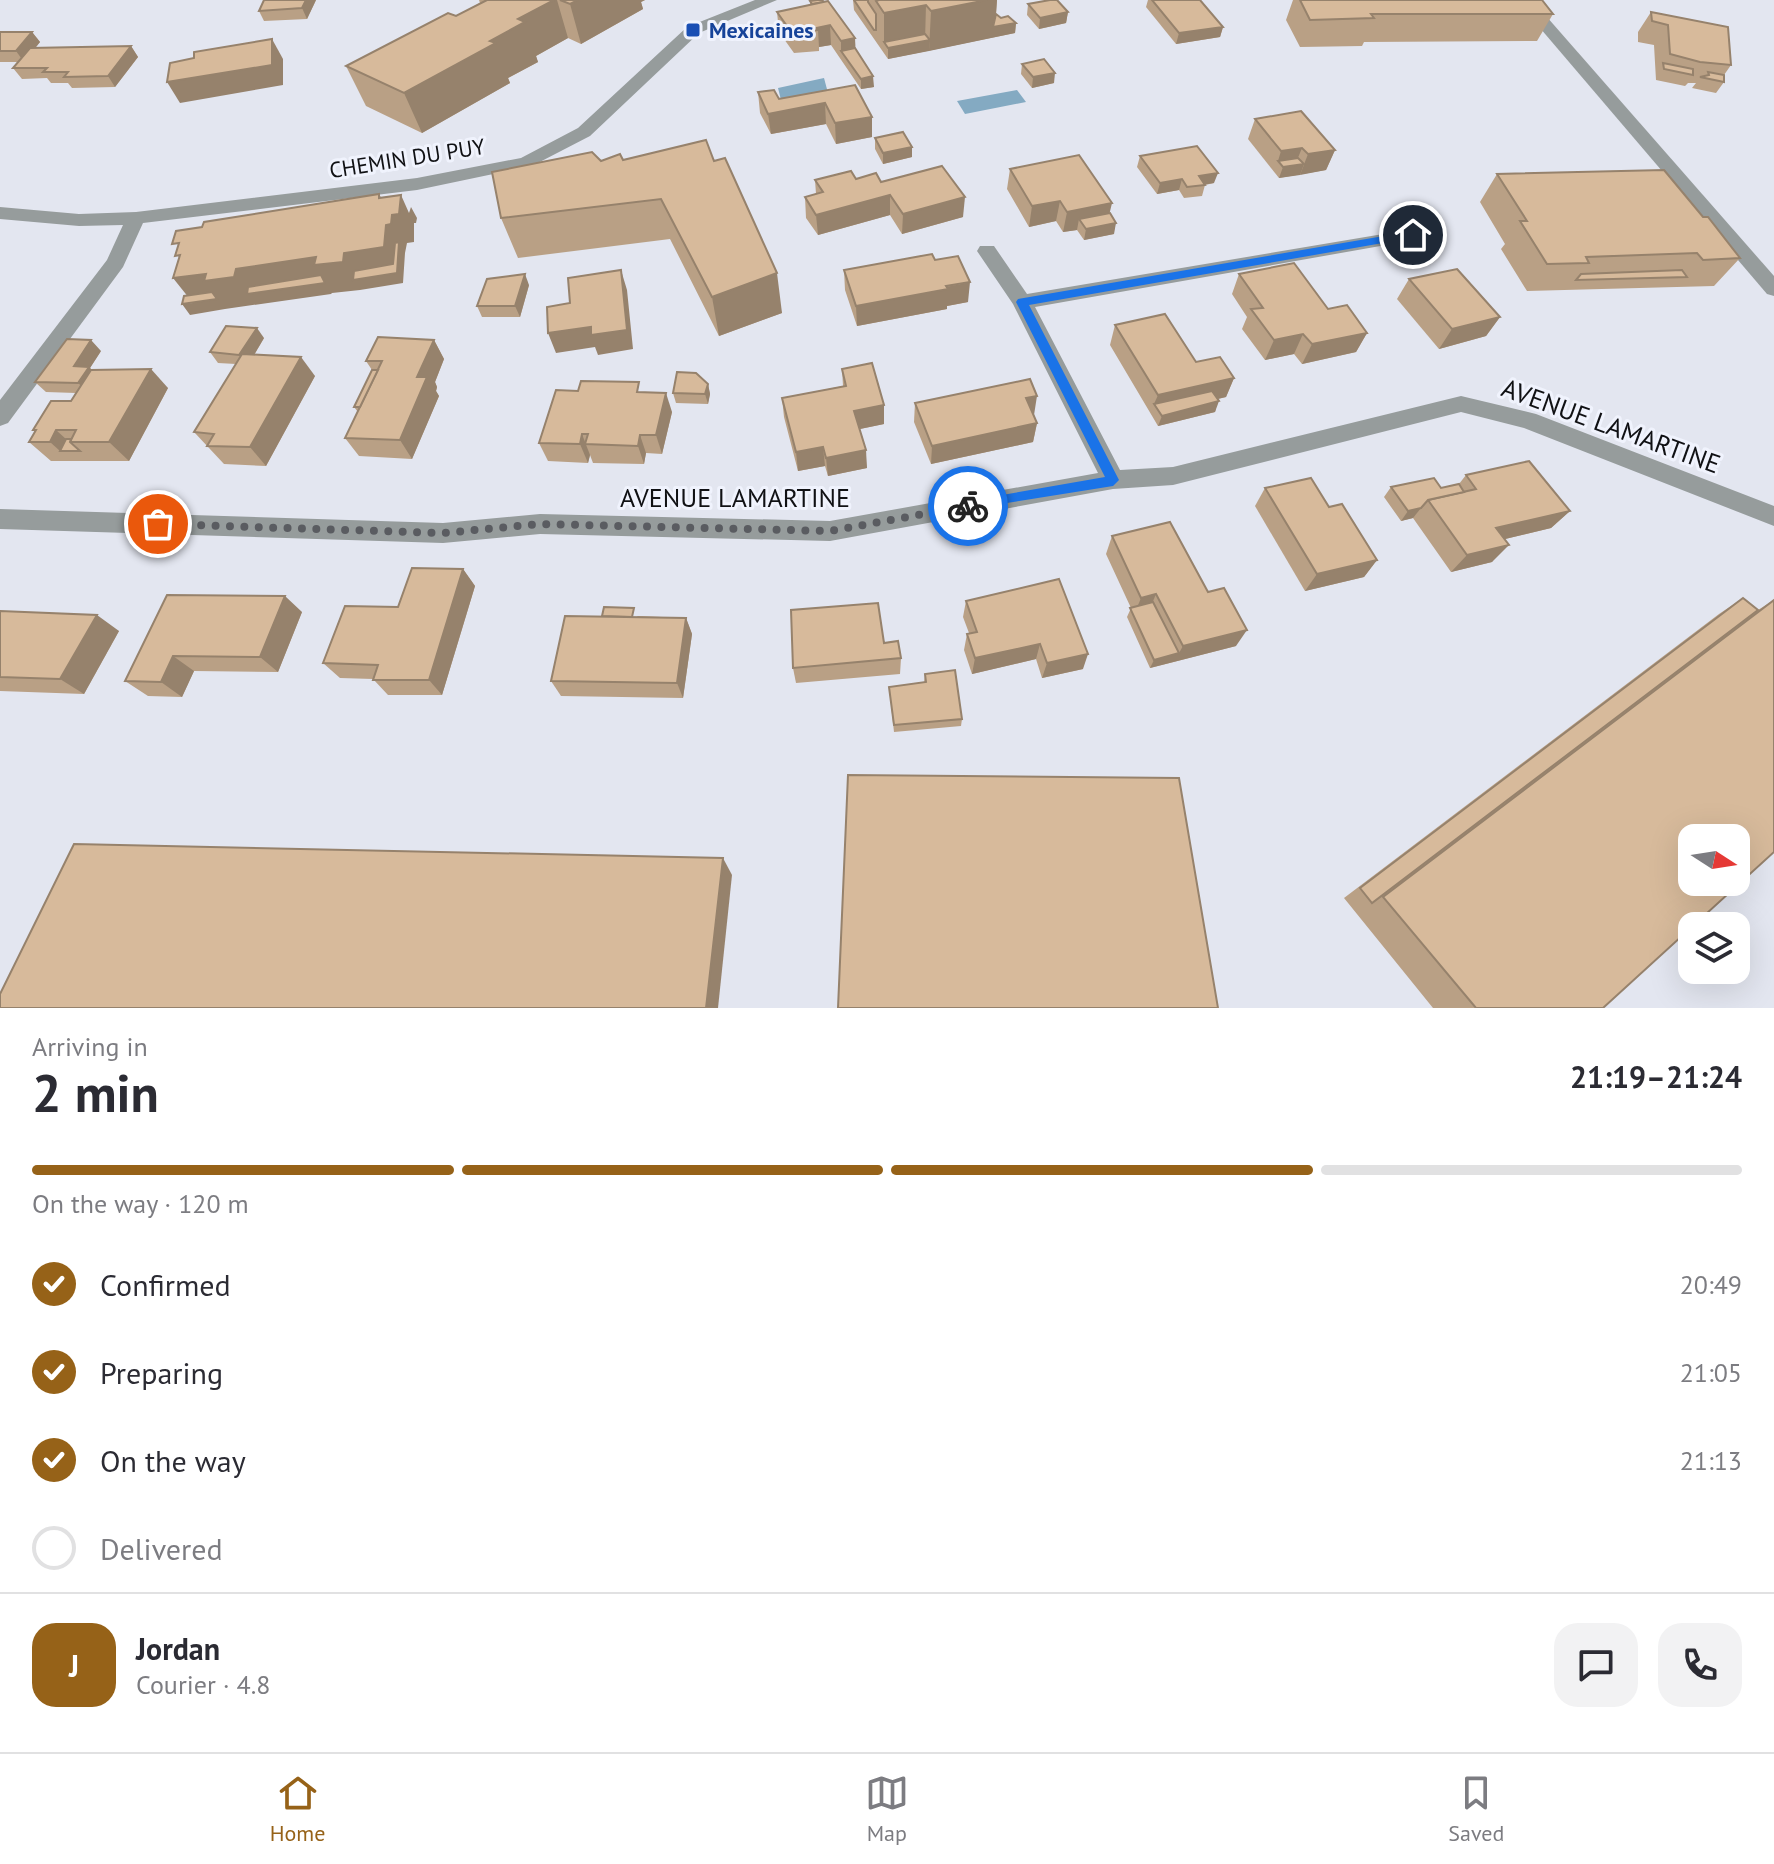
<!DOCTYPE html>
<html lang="en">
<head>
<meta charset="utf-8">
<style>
  :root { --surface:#fff; --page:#f2f2f3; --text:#2b2b33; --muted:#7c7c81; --line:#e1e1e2; --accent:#966218 }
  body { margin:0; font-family:"PT Sans",sans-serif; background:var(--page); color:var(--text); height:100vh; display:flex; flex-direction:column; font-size:30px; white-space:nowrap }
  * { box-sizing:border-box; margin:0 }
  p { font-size:26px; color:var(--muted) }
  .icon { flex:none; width:44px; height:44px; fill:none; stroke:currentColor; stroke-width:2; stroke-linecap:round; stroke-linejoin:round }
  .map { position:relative; height:1008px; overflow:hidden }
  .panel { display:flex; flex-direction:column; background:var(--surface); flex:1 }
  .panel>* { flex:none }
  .needle { width:52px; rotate:102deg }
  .buttons { position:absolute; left:1678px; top:824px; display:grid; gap:16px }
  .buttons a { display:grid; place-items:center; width:72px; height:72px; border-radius:16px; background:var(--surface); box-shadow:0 8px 32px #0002; font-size:40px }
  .pin { position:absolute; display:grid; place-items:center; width:68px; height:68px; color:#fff; margin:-34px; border:4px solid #fff; border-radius:50%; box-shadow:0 2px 8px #0007 }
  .courier { position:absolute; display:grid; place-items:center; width:80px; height:80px; margin:-40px; border:6px solid #1a73e8; border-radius:50%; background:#fff; color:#222; box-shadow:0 2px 10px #0007 }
  .head em { font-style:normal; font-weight:700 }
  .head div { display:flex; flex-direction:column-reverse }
  .head { display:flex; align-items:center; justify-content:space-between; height:136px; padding:0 32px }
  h1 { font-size:52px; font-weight:700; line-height:60px }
  .bar { display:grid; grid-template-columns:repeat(4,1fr); gap:12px 8px; align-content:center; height:96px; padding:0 32px }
  .bar i { height:10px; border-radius:6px; background:var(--line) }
  .bar .active { background:var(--accent) }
  .bar p { grid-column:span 4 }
  .line { display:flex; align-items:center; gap:20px; padding:0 32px; border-top:2px solid var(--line) }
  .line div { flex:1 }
  .round { display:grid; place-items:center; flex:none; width:84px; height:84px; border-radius:24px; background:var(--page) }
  ol { padding:0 32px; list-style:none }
  li { display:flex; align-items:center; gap:24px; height:88px }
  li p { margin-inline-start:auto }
  li .icon { padding:8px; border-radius:50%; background:var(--accent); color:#fff; stroke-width:4 }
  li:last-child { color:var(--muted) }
  li i { width:44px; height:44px; border:4px solid var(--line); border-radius:50% }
  .tab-bar { display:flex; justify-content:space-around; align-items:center; height:112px; border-top:2px solid var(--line); background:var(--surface); font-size:22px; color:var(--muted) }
  .tab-bar a { display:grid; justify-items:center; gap:4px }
  .tab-bar .active { color:var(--accent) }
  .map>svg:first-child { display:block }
  .water { fill:#84aac2 }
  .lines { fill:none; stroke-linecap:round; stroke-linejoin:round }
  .minor { fill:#969c9c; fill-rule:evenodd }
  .wall { fill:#b9a085 }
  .shaded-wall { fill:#96826c }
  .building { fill:#d7ba9b; stroke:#96826c; stroke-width:2; fill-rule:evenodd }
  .route { fill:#1a73e8 }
  .done { stroke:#5a5c61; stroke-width:8; stroke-dasharray:0 14.4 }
  .transit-dot { fill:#1a4fb4; stroke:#f0f3fd; stroke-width:3 }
  .labels { text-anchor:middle; stroke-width:6; stroke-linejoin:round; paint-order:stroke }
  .far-transit-label { font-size:22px; font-weight:bold; fill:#164399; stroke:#f0f3fd; text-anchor:start }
  .far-street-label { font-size:22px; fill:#101114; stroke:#f0f3fd }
  .street-label { font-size:26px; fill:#101114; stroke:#f0f3fd }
</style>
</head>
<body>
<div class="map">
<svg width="1774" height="1008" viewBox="0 0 1774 1008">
  <rect width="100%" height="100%" fill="#e3e6f0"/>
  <!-- water -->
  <g class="water">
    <polygon points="824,78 828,93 781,100 778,88"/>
    <polygon points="1017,90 1026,102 965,114 957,101"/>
  </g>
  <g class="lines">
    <!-- minor -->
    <g class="minor">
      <polygon points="755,0 777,0 699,33 590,136 532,166 417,190 143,223 123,267 8,423 0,426 0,400 107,260 123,225 79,226 0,219 0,207 79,214 136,212 417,178 521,158 578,128 687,27"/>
      <polygon points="1516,0 1532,0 1774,276 1774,296 1767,294"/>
      <polygon points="1413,229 1420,231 1423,235 1420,239 1035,307 1120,470 1173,467 1461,396 1536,414 1774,506 1774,526 1524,428 1461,412 1173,485 1113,489 830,541 540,534 443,543 0,529 0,509 443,523 540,514 830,521 1098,473 1013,304 977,251 980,246 994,246 1027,294"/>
    </g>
  </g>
  <!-- wall -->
  <g class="wall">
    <polygon points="264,0 316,0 307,19 264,21 259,11"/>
    <polygon points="479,0 645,0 641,2 643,9 581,44 568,38 536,56 538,62 508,78 510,83 422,133 366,106 346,66 456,16 480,3"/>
    <polygon points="853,0 997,0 996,14 1001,18 1016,23 1015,33 888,59 854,10"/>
    <polygon points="1148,0 1200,0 1223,27 1220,37 1176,44 1146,7"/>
    <polygon points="1293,0 1542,0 1553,14 1537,41 1364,42 1362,46 1300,47 1286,20"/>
    <polygon points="810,1 855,48 874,87 861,89 831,45 819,47 819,51 794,53 779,32 777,12 810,5"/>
    <polygon points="1028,4 1068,12 1066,23 1039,29 1027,15"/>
    <polygon points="1651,12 1731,65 1724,75 1724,82 1716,93 1692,88 1696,83 1688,83 1685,86 1656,80 1654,45 1638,42 1638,32"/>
    <polygon points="0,32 32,32 40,42 35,48 131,46 138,57 115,87 72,88 68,83 51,83 47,78 22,79 13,68 19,62 0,62"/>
    <polygon points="1022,64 1054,83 1032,88 1021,74"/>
    <polygon points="855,85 872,137 836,144 826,124 771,134 760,113 758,92 779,99"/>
    <polygon points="1255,119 1335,150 1326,170 1279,178 1248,139"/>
    <polygon points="875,138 912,157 883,164 875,149"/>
    <polygon points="1140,156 1214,183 1205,185 1202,196 1184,198 1179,190 1157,194 1137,167"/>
    <polygon points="623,160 714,161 782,313 719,336 670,239 518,258 501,218 601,161"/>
    <polygon points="1010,169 1110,213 1114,234 1084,240 1077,230 1063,232 1056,221 1029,227 1007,189"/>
    <polygon points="1497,174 1703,217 1740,258 1714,286 1527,291 1501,249 1505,244 1480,202"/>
    <polygon points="856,179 881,182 963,217 902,234 890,215 818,235 806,218 805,197 816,194 815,180"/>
    <polygon points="935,260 968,302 947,306 947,309 857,326 845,290 844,270"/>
    <polygon points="1239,274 1328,309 1367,333 1356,352 1302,364 1294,354 1265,360 1242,329 1247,317 1232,294"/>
    <polygon points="1409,279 1500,317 1486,336 1439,349 1397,299"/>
    <polygon points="529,285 520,317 482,317 477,306"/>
    <polygon points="1115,325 1234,378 1226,397 1218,399 1215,412 1158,426 1110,345"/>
    <polygon points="264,338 254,355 315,376 266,466 224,464 194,432 236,364 218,363 210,352"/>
    <polygon points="434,340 444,359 435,382 437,387 436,391 439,396 412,459 359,456 345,438 358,412 354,407 372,370 366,361"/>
    <polygon points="101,351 90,368 92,370 168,388 129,461 51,461 29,442 35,432 33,430 71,401 76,393 46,392 35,382"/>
    <polygon points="842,369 884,405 884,424 860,429 867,468 828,476 825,466 798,471 784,417 782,398 843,386"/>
    <polygon points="708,384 710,394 708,404 676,403 673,393"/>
    <polygon points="642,392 672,412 662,454 646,453 644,464 593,463 590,455 588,463 548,461 539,443"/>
    <polygon points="915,403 1034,415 1037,423 1033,442 931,464 914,422"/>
    <polygon points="1466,475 1570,511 1551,528 1505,539 1492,562 1451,572 1413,518 1401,521 1384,497 1391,487 1441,488 1459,484"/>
    <polygon points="1265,488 1329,507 1377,560 1364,577 1305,591 1255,506"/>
    <polygon points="1112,536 1236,646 1150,668 1127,617 1131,608 1106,554"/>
    <polygon points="463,569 475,586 442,695 388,695 373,679 340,678 323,663 398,607"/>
    <polygon points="167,595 302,612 278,672 194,671 182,697 148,696 125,681"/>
    <polygon points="1743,598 1758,610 1774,600 1603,1008 1433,1008 1344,898 1719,614"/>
    <polygon points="966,601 1083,669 1042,678 1036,659 972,674 964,650 967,634 969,633 963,617"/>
    <polygon points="0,611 119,631 84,694 0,691"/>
    <polygon points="638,616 686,618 692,634 683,698 561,696 551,681"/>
    <polygon points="884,643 901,658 900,674 796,683 793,668"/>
    <polygon points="925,674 962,719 961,726 894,732 889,687 924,683"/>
  </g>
  <!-- shaded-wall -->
  <g class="shaded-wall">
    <polygon points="306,0 316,0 307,19 302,8"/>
    <polygon points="554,0 557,0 568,38 536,56 538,62 508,78 510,83 422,133 404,93 518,19"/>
    <polygon points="578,0 645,0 641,2 643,9 581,44 570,4"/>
    <polygon points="987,0 997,0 995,27 1016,23 1015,33 929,51 931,11"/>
    <polygon points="926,5 925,41 930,40 929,51 888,59 888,48 884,42 884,13"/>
    <polygon points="1068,12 1066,23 1039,29 1040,18"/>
    <polygon points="830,25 831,45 819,47 818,30 816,28"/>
    <polygon points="1223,27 1220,37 1176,44 1179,33"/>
    <polygon points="32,32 40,42 24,62 16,51"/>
    <polygon points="855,38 856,58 841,51 841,41"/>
    <polygon points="272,39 283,59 283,85 180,103 167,82"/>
    <polygon points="131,46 138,57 115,87 108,76"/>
    <polygon points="1055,73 1054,83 1032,88 1033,77"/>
    <polygon points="873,76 874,87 861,89 861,79"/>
    <polygon points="825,103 826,124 771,134 768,114"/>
    <polygon points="872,117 872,137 836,144 835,123"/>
    <polygon points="912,147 912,157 883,164 883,153"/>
    <polygon points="1302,148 1295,165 1304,164 1300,175 1279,178 1283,167 1278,161 1281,151"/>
    <polygon points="1335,150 1326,170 1300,175 1308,154"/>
    <polygon points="1218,173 1214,183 1196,186 1199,176"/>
    <polygon points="1182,179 1179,190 1157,194 1160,183"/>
    <polygon points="379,194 391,215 401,195 409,213 411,207 417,218 416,223 414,223 414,242 407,243 405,253 403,283 360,290 332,293 331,294 225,309 190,315 182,304 193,303 173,278 344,253 379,198"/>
    <polygon points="890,195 890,215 818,235 816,215"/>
    <polygon points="965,197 963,217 902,234 903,214"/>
    <polygon points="1060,201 1056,221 1029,227 1032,206"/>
    <polygon points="1112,203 1107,224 1079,219 1077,230 1063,232 1067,212"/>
    <polygon points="1116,223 1114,234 1084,240 1086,229"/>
    <polygon points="621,270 627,290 633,349 598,355 595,347 556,353 548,333"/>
    <polygon points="777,273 782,313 719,336 712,297"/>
    <polygon points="525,274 529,285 520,317 515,306"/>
    <polygon points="970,282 968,302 947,306 947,309 857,326 856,306"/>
    <polygon points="1500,317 1486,336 1439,349 1452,329"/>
    <polygon points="257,328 264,338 248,365 239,355"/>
    <polygon points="1367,333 1356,352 1302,364 1312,344"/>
    <polygon points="1303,334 1294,354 1265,360 1274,340"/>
    <polygon points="91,340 101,351 90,368 99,377 89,393 78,383 74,366"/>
    <polygon points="434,340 444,359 435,382 437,387 436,391 439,396 412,459 400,440 417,377"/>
    <polygon points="301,357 315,376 266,466 250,447"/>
    <polygon points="151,369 168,388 129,461 109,442"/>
    <polygon points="1234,378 1226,397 1160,412 1154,404 1158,395"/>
    <polygon points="708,384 710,394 708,404 705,394"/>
    <polygon points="666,393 672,412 662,454 656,435"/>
    <polygon points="1037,396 1034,415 1026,398"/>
    <polygon points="1219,401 1215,412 1158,426 1162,416"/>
    <polygon points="884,405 884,424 855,430 854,411"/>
    <polygon points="1037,423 1033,442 931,464 932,446"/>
    <polygon points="56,430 77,449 60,451 50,442"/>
    <polygon points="582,434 590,455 588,463 580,444"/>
    <polygon points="640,435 646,453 644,464 638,446"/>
    <polygon points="823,447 825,466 798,471 796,452"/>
    <polygon points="866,450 867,468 828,476 826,458"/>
    <polygon points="1421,508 1413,518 1401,521 1408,511"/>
    <polygon points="1570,511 1551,528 1480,545 1496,528"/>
    <polygon points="1509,545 1492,562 1451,572 1467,555"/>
    <polygon points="1377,560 1364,577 1305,591 1317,574"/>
    <polygon points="463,569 475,586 442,695 429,680"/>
    <polygon points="1156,594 1149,611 1134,615 1141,598"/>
    <polygon points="285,596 302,612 278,672 260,657"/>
    <polygon points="97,615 119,631 84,694 60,679"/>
    <polygon points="686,618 692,634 683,698 677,683"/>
    <polygon points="1247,630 1236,646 1150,668 1154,660 1179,653 1183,646"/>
    <polygon points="1040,644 1036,659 972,674 975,658"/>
    <polygon points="1088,654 1083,669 1042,678 1047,663"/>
    <polygon points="173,656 194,671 182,697 161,682"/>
    <polygon points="723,858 732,875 718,1008 706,1008"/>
  </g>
  <!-- building -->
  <g class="building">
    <polygon points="264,0 306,0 302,8 259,11"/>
    <polygon points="487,0 554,0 518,19 525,22 490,41 496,43 404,93 346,66 448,13 456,16"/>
    <polygon points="560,0 578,0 570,4"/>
    <polygon points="817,0 822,0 824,2 812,4 810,1"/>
    <polygon points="854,0 868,0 868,2 876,14 876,30 874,30"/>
    <polygon points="879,0 987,0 931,11 926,5 884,13 876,1"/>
    <polygon points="1050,0 1057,0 1068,12 1040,18 1028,4"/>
    <polygon points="1152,0 1200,0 1223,27 1179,33"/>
    <polygon points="1300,0 1542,0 1553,14 1371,14 1374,18 1310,20"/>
    <polygon points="828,1 855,38 841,41 830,25 816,28 818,30 792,33 777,12"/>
    <polygon points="1651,12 1728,27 1731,65 1700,62 1670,54 1668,25 1652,21"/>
    <polygon points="996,14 1001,18 1008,16 1016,23 993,27"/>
    <polygon points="0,32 32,32 16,51 0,51"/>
    <polygon points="925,34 930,40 888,48 884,42"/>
    <polygon points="272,39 272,65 167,82 170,63 194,58 194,52"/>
    <polygon points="131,46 108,76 64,77 68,72 43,72 47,68 13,68 30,48"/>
    <polygon points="855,48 873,76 861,79 841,51"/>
    <polygon points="1044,59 1055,73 1033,77 1022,64"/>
    <polygon points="1663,63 1693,69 1693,75 1664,69"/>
    <polygon points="1708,72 1724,75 1724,82 1700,77 1709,75"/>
    <polygon points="855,85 872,117 835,123 825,103 768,114 758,92 774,90 779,99"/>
    <polygon points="1301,111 1335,150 1308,154 1302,148 1281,151 1255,119"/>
    <polygon points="903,132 912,147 883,153 875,138"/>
    <polygon points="706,140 714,161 725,158 777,273 712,297 661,199 501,218 492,172 592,152 601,161 620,154 623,160"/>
    <polygon points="1197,146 1218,173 1199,176 1205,185 1187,187 1182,179 1160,183 1140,156"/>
    <polygon points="1079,155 1112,203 1067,212 1060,201 1032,206 1010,169"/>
    <polygon points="1298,158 1304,164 1283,167 1278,161"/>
    <polygon points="942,166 965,197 903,214 890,195 816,215 805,197 823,192 815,180 851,171 856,179 876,173 881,182"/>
    <polygon points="1664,170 1703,217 1708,217 1740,258 1703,260 1697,253 1586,257 1589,263 1547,264 1520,221 1527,221 1497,174"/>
    <polygon points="379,194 379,198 401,195 399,214 392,215 391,224 386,225 384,247 344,253 343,262 314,265 316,257 236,269 234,277 204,281 206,274 173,278 180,255 175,256 179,243 172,244 176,231 202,227 204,222"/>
    <polygon points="1110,213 1116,223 1086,229 1079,219"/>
    <polygon points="399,242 397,273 353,280 354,271 393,264 395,243"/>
    <polygon points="932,254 935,260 958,256 970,282 946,286 948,289 856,306 844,270"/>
    <polygon points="1294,263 1328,309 1347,305 1367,333 1312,344 1303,334 1274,340 1251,309 1263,308 1239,274"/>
    <polygon points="1457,269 1500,317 1452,329 1409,279"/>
    <polygon points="621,270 627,330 591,335 591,327 548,333 547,307 570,303 568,278"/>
    <polygon points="1682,270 1687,277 1576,280 1581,274"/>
    <polygon points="525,274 515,306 477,306 487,279"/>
    <polygon points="321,275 325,283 247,294 248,287"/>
    <polygon points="212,292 217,299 182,304 184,296"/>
    <polygon points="1165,314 1196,362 1220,357 1234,378 1158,395 1115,325"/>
    <polygon points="226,326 257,328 239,355 210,352"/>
    <polygon points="378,337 434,340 417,377 427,377 400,440 345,438 382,361 366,361"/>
    <polygon points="67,339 91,340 74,366 89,367 78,383 35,382"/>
    <polygon points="242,354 301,357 250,447 207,446 214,434 194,432"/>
    <polygon points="872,363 884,405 854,411 866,450 826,458 823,447 796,452 782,398 846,386 842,369"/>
    <polygon points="151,369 109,442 70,442 76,430 56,430 50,442 29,442 36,430 33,430 51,401 71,401 91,370"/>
    <polygon points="372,370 378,370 360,407 354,407"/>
    <polygon points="677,372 696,373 708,384 705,394 673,393"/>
    <polygon points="1030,379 1037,396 1026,398 1037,423 932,446 915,403"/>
    <polygon points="581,381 639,382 637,392 666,393 656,435 640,435 638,446 585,444 588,434 582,434 580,444 539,443 556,390 578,391"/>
    <polygon points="1212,391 1219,401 1162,416 1154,404"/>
    <polygon points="66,439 71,439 70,442 80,451 60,451"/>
    <polygon points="1529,461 1570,511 1496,528 1509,545 1467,555 1428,500 1476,489 1466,475"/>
    <polygon points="1311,478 1329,507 1342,504 1377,560 1317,574 1265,488"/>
    <polygon points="1434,478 1441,488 1459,484 1464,492 1428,500 1421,508 1408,511 1391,487"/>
    <polygon points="1170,522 1208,592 1224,588 1247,630 1183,646 1156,594 1141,598 1112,536"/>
    <polygon points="412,568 463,569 429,680 373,680 378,665 323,663 345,606 398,607"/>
    <polygon points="1059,579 1088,654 1047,663 1040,644 975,658 967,634 977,632 966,601"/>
    <polygon points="167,595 285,596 260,657 173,656 161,682 125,681"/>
    <polygon points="1743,598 1758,610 1372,903 1360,888"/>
    <path d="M1774 600V852L1603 1008H1476L1383 897ZM1692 838H1736V882H1692Z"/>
    <polygon points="1153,602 1179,653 1154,660 1130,608"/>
    <polygon points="878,603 884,643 898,641 901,658 793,668 791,610"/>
    <polygon points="604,607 634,608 632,617 602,616"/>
    <polygon points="0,611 97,615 60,679 0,677"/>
    <polygon points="565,616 686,618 677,683 551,681"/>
    <polygon points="955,670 962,719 894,725 889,687 926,682 925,674"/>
    <polygon points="848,775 1179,778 1218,1008 838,1008"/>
    <polygon points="74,844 723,858 706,1008 0,1008 0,994"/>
  </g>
  <!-- route -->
  <polygon class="route" points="1413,231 1417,232 1417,237 1029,305 1119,480 1113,486 963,510 963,503 968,501 1105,477 1016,302 1018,299"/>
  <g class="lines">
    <!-- done -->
    <polyline class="done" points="158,524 443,533 540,524 830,531 968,506"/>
  </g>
  <!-- markers -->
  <rect class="transit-dot" x="685" y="22" width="16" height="16" rx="4"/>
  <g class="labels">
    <!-- far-transit labels -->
    <g class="far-transit-label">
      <text x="709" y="38">Mexicaines</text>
    </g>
    <!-- far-street labels -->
    <g class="far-street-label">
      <text transform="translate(407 158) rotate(-9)" y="8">CHEMIN DU PUY</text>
    </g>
    <!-- street labels -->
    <g class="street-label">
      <text transform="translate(1611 426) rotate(20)" y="9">AVENUE LAMARTINE</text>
      <text x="735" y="507">AVENUE LAMARTINE</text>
    </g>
  </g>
</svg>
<div class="buttons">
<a><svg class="needle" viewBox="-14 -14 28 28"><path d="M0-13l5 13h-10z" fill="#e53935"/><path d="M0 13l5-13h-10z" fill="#7c7c81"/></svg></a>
<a><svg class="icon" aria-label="layers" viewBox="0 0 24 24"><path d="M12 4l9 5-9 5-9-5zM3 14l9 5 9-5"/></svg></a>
</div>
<div class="pin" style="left:158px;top:524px;background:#ea580c"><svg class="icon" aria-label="bag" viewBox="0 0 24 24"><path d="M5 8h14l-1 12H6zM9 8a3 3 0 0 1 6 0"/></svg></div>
<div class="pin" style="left:1413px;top:235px;background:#1f2937"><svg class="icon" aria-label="home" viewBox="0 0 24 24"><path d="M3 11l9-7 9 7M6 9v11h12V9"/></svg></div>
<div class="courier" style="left:968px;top:506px"><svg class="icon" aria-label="bike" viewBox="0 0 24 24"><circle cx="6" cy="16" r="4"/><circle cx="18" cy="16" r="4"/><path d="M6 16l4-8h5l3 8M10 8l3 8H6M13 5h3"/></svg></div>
</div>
<section class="panel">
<div class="head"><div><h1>2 min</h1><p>Arriving in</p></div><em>21:19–21:24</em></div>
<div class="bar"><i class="active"></i><i class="active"></i><i class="active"></i><i></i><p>On the way · 120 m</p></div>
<ol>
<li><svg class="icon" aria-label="check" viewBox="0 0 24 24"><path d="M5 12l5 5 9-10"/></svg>Confirmed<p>20:49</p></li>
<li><svg class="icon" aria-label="check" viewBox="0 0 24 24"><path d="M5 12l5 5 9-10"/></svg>Preparing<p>21:05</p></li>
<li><svg class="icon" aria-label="check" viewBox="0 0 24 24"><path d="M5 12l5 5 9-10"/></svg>On the way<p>21:13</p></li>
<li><i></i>Delivered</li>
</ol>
<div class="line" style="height:144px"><b class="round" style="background:var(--accent);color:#fff">J</b><div><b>Jordan</b><p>Courier · 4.8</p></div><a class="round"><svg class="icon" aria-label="chat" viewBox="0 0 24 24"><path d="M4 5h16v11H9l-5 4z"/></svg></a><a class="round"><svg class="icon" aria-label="phone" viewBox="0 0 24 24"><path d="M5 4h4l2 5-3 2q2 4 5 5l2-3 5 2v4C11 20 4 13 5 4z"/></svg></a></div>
</section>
<nav class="tab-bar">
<a class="active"><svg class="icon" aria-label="home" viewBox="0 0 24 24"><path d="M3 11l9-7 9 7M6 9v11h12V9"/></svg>Home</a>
<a><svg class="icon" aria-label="map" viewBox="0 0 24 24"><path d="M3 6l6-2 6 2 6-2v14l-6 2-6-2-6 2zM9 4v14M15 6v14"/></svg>Map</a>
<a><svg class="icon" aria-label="saved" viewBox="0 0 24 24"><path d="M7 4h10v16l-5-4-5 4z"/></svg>Saved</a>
</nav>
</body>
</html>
